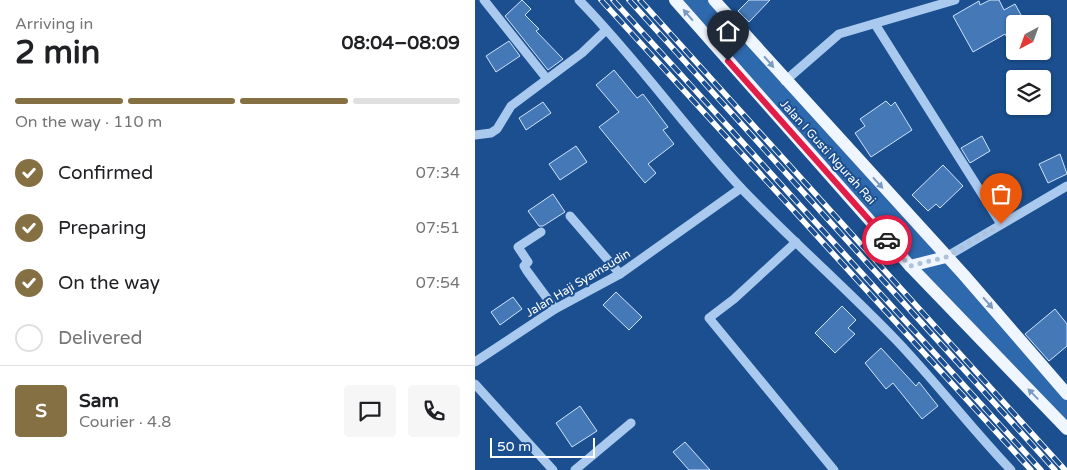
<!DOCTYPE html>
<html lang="en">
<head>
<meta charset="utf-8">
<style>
  :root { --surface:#fff; --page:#f6f6f6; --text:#202124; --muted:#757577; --line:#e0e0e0; --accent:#847042 }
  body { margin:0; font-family:"Varela Round",sans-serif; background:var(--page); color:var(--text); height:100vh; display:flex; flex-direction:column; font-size:19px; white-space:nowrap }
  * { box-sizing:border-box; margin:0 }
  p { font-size:16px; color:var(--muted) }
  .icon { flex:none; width:28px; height:28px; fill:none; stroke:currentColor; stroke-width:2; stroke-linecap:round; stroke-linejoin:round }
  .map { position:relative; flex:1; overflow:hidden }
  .drawer { display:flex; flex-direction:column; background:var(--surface); width:475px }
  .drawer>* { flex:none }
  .needle { width:32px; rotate:221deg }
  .fabs { position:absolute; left:531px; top:15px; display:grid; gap:10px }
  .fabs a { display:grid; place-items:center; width:45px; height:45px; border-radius:5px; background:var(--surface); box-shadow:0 1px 4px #0004; font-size:25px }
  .scale { position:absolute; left:15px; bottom:12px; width:105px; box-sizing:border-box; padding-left:5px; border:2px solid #fff; border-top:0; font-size:14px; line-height:18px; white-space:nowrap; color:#fff; -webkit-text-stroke:4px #1b4f8f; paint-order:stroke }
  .pin { position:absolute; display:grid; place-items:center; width:42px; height:42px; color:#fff; margin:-51px -21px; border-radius:50% 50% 50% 0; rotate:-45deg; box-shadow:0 0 5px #0007 }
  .pin .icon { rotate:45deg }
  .courier { position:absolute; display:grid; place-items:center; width:50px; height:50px; margin:-25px; border:4px solid #e11d48; border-radius:50%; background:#fff; color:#222; box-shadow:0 1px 6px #0007 }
  .head em { font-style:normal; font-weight:800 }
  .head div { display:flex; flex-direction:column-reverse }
  .head { display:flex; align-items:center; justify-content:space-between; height:85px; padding:0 15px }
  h1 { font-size:32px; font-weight:800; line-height:38px }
  .bar { display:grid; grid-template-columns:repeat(4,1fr); gap:8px 5px; align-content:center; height:60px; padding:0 15px }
  .bar i { height:6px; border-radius:4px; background:var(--line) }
  .bar .active { background:var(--accent) }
  .bar p { grid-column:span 4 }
  .line { display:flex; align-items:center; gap:12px; padding:0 15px; border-top:1px solid var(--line) }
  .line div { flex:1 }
  .round { display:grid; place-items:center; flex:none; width:52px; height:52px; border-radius:5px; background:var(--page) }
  ol { padding:0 15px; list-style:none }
  li { display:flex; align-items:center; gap:15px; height:55px }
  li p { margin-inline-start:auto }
  li .icon { padding:5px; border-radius:50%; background:var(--accent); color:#fff; stroke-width:4 }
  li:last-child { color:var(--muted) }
  li i { width:28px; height:28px; border:2px solid var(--line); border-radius:50% }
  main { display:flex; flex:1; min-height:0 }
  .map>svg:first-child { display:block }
  .green { fill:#2e69ad }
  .building { fill:#4478b7; stroke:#cfe3fa }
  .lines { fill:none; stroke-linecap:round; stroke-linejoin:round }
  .minor { stroke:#a9c9ee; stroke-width:9 }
  .major { stroke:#f0f6ff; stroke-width:12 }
  .rail-casing { stroke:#fff; stroke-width:5.5 }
  .rail { stroke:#1b4f8f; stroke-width:4; stroke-dasharray:11; stroke-linecap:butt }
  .oneway { fill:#7b9ac1 }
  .done { stroke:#afc1d8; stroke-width:5; stroke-dasharray:0 9 }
  .route { stroke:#e11d48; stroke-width:6 }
  .labels { text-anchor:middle; stroke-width:4; stroke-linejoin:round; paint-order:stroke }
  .street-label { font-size:12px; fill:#fff; stroke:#1b4f8f }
</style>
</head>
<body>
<main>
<section class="drawer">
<div class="head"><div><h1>2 min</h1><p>Arriving in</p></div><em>08:04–08:09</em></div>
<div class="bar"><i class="active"></i><i class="active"></i><i class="active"></i><i></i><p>On the way · 110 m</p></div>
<ol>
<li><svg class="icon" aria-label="check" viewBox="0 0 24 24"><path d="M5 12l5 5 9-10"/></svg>Confirmed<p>07:34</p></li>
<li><svg class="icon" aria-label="check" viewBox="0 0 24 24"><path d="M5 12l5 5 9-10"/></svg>Preparing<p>07:51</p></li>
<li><svg class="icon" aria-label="check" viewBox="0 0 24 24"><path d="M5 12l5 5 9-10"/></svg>On the way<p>07:54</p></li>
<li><i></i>Delivered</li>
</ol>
<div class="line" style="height:90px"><b class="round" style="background:var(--accent);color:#fff">S</b><div><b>Sam</b><p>Courier · 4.8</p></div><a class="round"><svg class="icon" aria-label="chat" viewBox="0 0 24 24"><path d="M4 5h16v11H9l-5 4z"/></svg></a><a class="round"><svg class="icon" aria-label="phone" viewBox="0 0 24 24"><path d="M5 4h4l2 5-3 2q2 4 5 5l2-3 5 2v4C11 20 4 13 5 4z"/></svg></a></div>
</section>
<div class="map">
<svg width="592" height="470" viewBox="0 0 592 470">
  <rect width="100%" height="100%" fill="#1b4f8f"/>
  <!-- green -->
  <polygon class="green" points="200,0 239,0 592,394 592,429"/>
  <!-- building -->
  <g class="building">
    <polygon points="47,0 56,9 50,15 64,29 61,31 88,59 73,70 30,16"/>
    <polygon points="274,0 295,0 274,22 263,11"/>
    <polygon points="515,0 524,0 529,10 540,4 551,24 540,24 540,53 530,34 498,52 478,16 504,1 505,5"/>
    <polygon points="34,41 45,56 21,72 11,56"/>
    <polygon points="139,70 162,98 168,94 193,127 188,130 199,144 173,164 181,173 170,183 124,127 144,112 121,85"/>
    <polygon points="411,101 416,106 420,102 437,130 396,157 380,133 390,126 385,119"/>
    <polygon points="68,102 76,113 51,130 44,118"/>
    <polygon points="507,136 515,151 495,163 486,148"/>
    <polygon points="101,146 112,162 85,180 74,164"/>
    <polygon points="585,154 592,174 573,183 564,164"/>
    <polygon points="468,165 488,186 465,208 461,204 453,211 437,195"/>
    <polygon points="78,194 90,212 68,226 64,226 53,211"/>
    <polygon points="141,292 167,317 154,330 128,305"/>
    <polygon points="38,297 47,309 25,325 16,312"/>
    <polygon points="367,306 381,320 373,328 380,334 360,353 340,333"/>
    <polygon points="580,309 592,324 592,346 574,361 550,334"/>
    <polygon points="406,348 441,386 444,382 463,406 447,419 418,383 411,389 390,363"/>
    <polygon points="105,406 122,431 97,447 81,423"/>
    <polygon points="210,442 235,470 214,470 198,452"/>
  </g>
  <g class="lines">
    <!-- minor -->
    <g class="minor">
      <polyline points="9,0 72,79"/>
      <path d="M104 0C162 59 210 128 267 189 317 241 371 288 421 340 461 382 496 428 536 470"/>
      <polyline points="400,24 526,224"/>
      <polyline points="310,81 364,34 480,0"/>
      <polyline points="0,135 16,133 22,129 36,106 107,53 131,30"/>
      <polyline points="95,216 145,274"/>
      <polyline points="66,232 43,247 53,262 49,266 52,271 80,309"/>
      <polyline points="321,242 259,299 234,318 359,470"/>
      <polyline points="471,257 592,186"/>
      <polyline points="0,362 80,309 145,274 266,188"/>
      <polyline points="0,384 78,470"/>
      <polyline points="100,470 156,423"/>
    </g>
    <!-- major -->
    <g class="major">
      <polyline points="200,0 435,266 592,429"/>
      <polyline points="239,0 489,275 592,394"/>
      <polyline points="435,266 471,257"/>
    </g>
    <defs>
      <g id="rail">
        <polyline points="126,0 556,470"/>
        <polyline points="138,0 566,470"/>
        <polyline points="154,0 580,470"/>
        <polyline points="165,0 590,470"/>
      </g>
    </defs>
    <!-- rail casing -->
    <use href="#rail" class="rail-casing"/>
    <!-- rail -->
    <use href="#rail" class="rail"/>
  </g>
  <!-- one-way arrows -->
  <defs><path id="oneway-solid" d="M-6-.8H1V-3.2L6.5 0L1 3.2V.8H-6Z" transform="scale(1.25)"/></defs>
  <g class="oneway">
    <use href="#oneway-solid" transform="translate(213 15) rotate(-131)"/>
    <use href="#oneway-solid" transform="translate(294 62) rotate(49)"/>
    <use href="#oneway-solid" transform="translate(403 183) rotate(48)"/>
    <use href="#oneway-solid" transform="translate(513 303) rotate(49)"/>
    <use href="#oneway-solid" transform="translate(558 394) rotate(-134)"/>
  </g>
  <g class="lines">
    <!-- done -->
    <polyline class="done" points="412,240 435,266 471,257 526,224"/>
    <!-- route -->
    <polyline class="route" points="253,61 412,240"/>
  </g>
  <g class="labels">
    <!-- street labels -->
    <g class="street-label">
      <text transform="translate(353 152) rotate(48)" y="4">Jalan I Gusti Ngurah Rai</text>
      <text transform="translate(103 283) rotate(-31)" y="4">Jalan Haji Syamsudin</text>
    </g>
  </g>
</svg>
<div class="fabs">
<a><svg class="needle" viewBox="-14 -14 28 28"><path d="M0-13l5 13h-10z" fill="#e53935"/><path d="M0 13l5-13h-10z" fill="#757577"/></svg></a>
<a><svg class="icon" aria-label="layers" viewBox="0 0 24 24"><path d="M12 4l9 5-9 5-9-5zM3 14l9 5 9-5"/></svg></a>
</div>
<div class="scale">50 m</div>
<div class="pin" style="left:526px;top:224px;background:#ea580c"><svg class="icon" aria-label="bag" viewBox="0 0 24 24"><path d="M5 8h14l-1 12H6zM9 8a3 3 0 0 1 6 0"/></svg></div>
<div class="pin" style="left:253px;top:61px;background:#1f2937"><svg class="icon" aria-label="home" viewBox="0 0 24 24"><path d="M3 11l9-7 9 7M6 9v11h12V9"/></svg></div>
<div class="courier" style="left:412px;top:240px"><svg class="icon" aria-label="car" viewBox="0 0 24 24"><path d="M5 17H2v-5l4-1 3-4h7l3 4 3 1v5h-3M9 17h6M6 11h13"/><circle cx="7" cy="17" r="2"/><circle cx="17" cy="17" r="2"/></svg></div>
</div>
</main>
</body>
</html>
